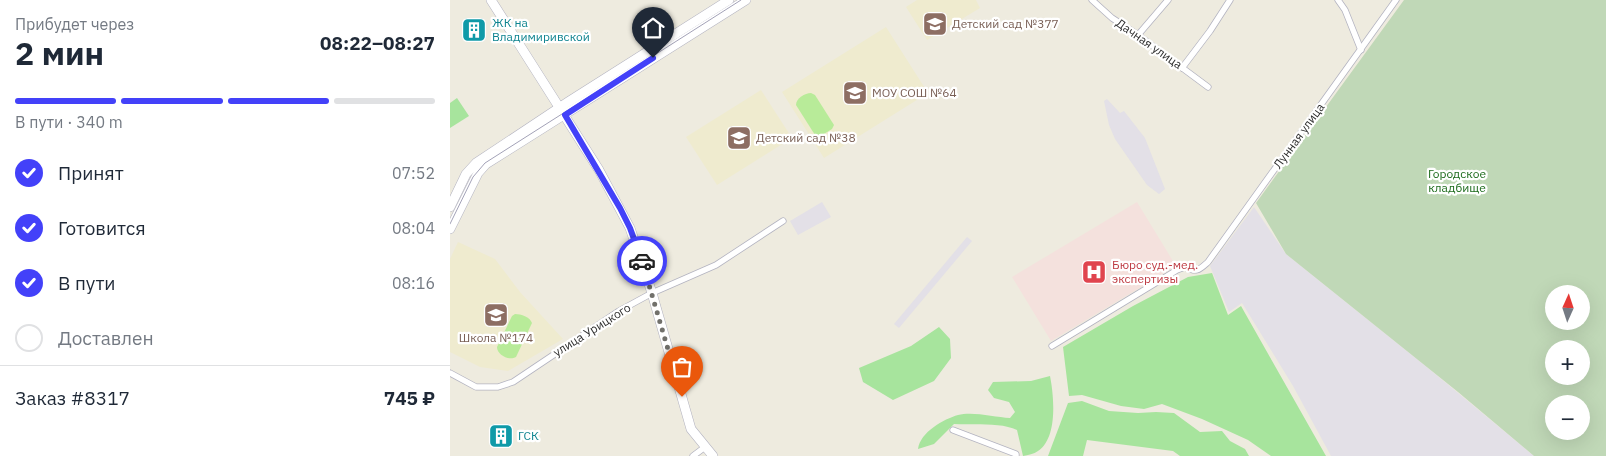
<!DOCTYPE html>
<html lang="ru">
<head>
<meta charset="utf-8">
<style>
  :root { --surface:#fff; --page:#f2f2f3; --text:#1f2937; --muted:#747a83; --line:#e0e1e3; --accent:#4341f9 }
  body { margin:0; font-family:"IBM Plex Sans",sans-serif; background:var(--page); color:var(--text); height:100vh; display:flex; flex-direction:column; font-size:19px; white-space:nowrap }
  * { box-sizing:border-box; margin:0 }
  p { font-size:16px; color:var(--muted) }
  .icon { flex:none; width:28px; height:28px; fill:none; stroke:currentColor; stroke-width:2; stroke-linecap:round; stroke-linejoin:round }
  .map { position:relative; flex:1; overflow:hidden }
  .drawer { display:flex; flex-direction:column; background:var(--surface); width:450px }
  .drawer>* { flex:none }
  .needle { width:32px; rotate:3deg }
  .tools { position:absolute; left:1095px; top:285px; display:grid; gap:10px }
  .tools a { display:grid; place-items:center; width:45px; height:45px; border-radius:50%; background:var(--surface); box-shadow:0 5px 20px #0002; font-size:25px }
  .pin { position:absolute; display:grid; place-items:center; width:42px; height:42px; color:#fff; margin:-51px -21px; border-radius:50% 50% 50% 0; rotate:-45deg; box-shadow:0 0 5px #0007 }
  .pin .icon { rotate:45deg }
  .courier { position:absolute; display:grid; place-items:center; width:50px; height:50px; margin:-25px; border:4px solid #4341f9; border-radius:50%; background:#fff; color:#222; box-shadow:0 1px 6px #0007 }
  .headline em { font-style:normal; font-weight:800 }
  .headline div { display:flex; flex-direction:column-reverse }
  .headline { display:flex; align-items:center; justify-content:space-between; height:85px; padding:0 15px }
  h1 { font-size:32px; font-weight:800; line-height:38px }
  .bar { display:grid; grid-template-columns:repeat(4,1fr); gap:8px 5px; align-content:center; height:60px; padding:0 15px }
  .bar i { height:6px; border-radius:4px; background:var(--line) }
  .bar .current { background:var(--accent) }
  .bar p { grid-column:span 4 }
  .line { display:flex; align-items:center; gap:12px; padding:0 15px; border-top:1px solid var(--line) }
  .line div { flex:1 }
  ol { padding:0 15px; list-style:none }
  li { display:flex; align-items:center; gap:15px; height:55px }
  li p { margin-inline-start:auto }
  li .icon { padding:5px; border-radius:50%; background:var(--accent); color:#fff; stroke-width:4 }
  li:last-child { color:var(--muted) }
  li i { width:28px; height:28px; border:2px solid var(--line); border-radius:50% }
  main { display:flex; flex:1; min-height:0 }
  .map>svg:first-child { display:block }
  .industrial { fill:#e3e0e7 }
  .education { fill:#efebcf }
  .medical { fill:#f4e1dd }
  .green { fill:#a7e49d }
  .cemetery { fill:#c0d8b7; fill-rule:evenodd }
  .pitch { fill:#b8eb99 }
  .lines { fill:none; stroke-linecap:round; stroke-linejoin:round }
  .street-casing { stroke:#b3b3c0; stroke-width:7 }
  .secondary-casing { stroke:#b3b3c0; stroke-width:10 }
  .street { stroke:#fff; stroke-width:5.5 }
  .secondary { stroke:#fff; stroke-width:9 }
  .tram { stroke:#a3a2b7; stroke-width:1 }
  .done { stroke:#71706b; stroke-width:5; stroke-dasharray:0 9 }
  .route { stroke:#4341f9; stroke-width:6 }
  .labels { text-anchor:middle; stroke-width:4.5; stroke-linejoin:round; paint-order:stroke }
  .culture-label { font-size:12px; fill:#0d838f; stroke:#fff; text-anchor:start }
  .education-label { font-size:12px; fill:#785e54; stroke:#fff; text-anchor:start }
  .street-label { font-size:12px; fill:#2d2d2d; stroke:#fff }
  .park-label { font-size:12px; fill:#1c6b1b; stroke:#fff }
  .health-label { font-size:12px; fill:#be3a42; stroke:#fff; text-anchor:start }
</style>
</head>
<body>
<main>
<section class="drawer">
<div class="headline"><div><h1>2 мин</h1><p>Прибудет через</p></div><em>08:22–08:27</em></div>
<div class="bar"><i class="current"></i><i class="current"></i><i class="current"></i><i></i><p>В пути · 340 m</p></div>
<ol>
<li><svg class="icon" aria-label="check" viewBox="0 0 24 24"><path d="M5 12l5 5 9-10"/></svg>Принят<p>07:52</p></li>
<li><svg class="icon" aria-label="check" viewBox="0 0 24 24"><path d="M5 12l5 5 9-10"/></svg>Готовится<p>08:04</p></li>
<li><svg class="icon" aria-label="check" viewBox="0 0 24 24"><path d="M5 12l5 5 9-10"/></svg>В пути<p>08:16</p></li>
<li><i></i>Доставлен</li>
</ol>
<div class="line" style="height:65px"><div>Заказ #8317</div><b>745 ₽</b></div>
</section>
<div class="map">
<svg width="1156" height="456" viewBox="0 0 1156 456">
  <rect width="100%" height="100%" fill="#eeebdf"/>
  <!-- industrial -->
  <g class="industrial">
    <polygon points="657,99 670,113 674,111 695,138 715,189 709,194 697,185 665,139 659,125 654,101"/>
    <polygon points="372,202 381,217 348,235 340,221"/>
    <polygon points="804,207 836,254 978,368 1084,456 881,456 843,386 792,303 779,312 760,266"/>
    <polygon points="517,237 522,241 449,328 444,324"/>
  </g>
  <!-- education -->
  <g class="education">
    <polygon points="467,0 526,0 530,8 477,40 456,7"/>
    <polygon points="436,27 478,93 374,158 332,92"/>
    <polygon points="311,90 342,138 267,185 236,137"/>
    <polygon points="8,242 45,259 70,292 113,339 58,371 30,367 0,352 0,259"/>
  </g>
  <!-- medical -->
  <polygon class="medical" points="687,202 726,266 601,341 562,277"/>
  <!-- green -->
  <g class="green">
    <polygon points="7,98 19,116 0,128 0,103"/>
    <polygon points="762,273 778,315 791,306 876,456 821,456 798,440 752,419 712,404 694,409 671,406 632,395 619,396 613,347 683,306 738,277"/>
    <polygon points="489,327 500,339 501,358 484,381 443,400 413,382 409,368 461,346"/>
    <path d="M600 376C604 396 608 438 588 451 584 454 578 455 573 456L567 430C551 422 522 425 504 424L484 444 468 449C470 432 494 419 508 415 522 411 545 417 560 418L565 412 559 402 544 398 538 390 543 382 581 381Z"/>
    <polygon points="632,401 659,411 688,413 706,412 724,413 750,432 772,431 780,441 795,449 799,456 730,456 723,451 637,440 633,456 598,456 618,403"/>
  </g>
  <!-- cemetery -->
  <path class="cemetery" d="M954 0H1156V456H1084L1008 392 836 254 806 203ZM1104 294H1131V321H1104ZM1104 349H1131V376H1104ZM1104 404H1131V431H1104Z"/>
  <!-- pitch -->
  <g class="pitch">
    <path d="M361 93 365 95 384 125 382 129 369 137 365 135 346 105C346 98 355 93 361 93Z"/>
    <path d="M65 314C71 314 80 317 82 323L66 357C59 361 47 355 47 347L62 316Z"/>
  </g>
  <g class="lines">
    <defs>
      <g id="street">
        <polyline points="642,0 662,18 688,35 758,87"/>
        <polyline points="888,0 895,10 911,50"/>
        <polyline points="688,35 718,0"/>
        <polyline points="732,68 760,31 780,0"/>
        <path d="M602 346 727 270 735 267C747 273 749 270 758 262L946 0"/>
        <polyline points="0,373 26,387 48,387 63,382 169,311 202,293 266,265 333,221"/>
        <polyline points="503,430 566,454 566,456"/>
        <polyline points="243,456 255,447"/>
      </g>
      <g id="secondary">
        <polyline points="41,0 149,170 180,228 202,293 241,429 263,456"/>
        <polyline points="0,207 16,174 26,163 118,102 279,0"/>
        <polyline points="0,229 28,173 36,164 296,0"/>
      </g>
    </defs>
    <!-- street casing -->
    <use href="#street" class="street-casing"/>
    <!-- secondary casing -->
    <use href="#secondary" class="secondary-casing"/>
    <!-- street -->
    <use href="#street" class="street"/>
    <!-- secondary -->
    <use href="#secondary" class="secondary"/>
    <!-- tram -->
    <polyline class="tram" points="0,224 23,177 35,163 291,0"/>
  </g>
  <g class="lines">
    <!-- done -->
    <polyline class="done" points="192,261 232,397"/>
    <!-- route -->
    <polyline class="route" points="192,261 180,228 170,208 115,115 203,58"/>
  </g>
  <!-- icons -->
  <defs>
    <symbol id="school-square" viewBox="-11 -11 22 22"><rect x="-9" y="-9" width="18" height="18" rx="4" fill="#8d6e63" stroke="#fff"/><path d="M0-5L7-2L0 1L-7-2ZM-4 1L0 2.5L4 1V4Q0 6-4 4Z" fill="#fff"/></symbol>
    <symbol id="building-square" viewBox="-11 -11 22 22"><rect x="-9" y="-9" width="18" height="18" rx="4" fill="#0f9aa8" stroke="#fff"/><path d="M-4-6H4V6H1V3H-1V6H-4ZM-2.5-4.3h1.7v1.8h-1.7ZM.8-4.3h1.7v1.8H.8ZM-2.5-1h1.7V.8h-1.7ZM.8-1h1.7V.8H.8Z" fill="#fff"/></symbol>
    <symbol id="hospital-square" viewBox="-11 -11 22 22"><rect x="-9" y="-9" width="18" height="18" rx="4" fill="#e0444e" stroke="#fff"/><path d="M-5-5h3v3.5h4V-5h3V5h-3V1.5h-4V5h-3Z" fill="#fff"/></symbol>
  </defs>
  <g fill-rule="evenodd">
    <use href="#school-square" x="471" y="10" width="28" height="28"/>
    <use href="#building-square" x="10" y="16" width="28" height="28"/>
    <use href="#school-square" x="391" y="79" width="28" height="28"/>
    <use href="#school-square" x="275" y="124" width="28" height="28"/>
    <use href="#hospital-square" x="630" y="258" width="28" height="28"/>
    <use href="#school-square" x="32" y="301" width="28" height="28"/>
    <use href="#building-square" x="37" y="422" width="28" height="28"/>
  </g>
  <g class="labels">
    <!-- culture labels -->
    <g class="culture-label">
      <text x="42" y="27">ЖК на<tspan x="42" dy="14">Владимиривской</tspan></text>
      <text x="68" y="440">ГСК</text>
    </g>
    <!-- education labels -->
    <g class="education-label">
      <text x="502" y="28">Детский сад №377</text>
      <text x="422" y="97">МОУ СОШ №64</text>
      <text x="306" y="142">Детский сад №38</text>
      <text x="46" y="342" text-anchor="middle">Школа №174</text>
    </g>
    <!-- street labels -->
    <g class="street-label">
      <text transform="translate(699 44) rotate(35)" y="4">Дачная улица</text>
      <text transform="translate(849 136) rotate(-54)" y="4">Лунная улица</text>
      <text transform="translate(142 330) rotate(-32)" y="4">улица Урицкого</text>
    </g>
    <!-- park labels -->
    <g class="park-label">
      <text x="1007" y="178">Городское<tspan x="1007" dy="14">кладбище</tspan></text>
    </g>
    <!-- health labels -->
    <g class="health-label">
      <text x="662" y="269">Бюро суд.-мед.<tspan x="662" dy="14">экспертизы</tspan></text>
    </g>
  </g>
</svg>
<div class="tools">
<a><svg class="needle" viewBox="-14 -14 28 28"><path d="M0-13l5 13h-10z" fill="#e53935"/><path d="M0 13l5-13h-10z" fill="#747a83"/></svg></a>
<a>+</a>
<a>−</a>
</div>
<div class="pin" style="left:232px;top:397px;background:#ea580c"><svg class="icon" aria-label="bag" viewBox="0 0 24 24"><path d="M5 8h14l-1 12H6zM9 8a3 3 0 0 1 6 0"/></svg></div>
<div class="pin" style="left:203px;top:58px;background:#1f2937"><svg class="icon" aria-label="home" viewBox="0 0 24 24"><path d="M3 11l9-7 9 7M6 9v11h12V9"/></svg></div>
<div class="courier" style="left:192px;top:261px"><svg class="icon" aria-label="car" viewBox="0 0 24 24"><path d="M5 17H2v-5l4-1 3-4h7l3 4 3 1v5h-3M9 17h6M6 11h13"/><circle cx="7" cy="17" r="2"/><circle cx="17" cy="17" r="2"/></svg></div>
</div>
</main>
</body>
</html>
